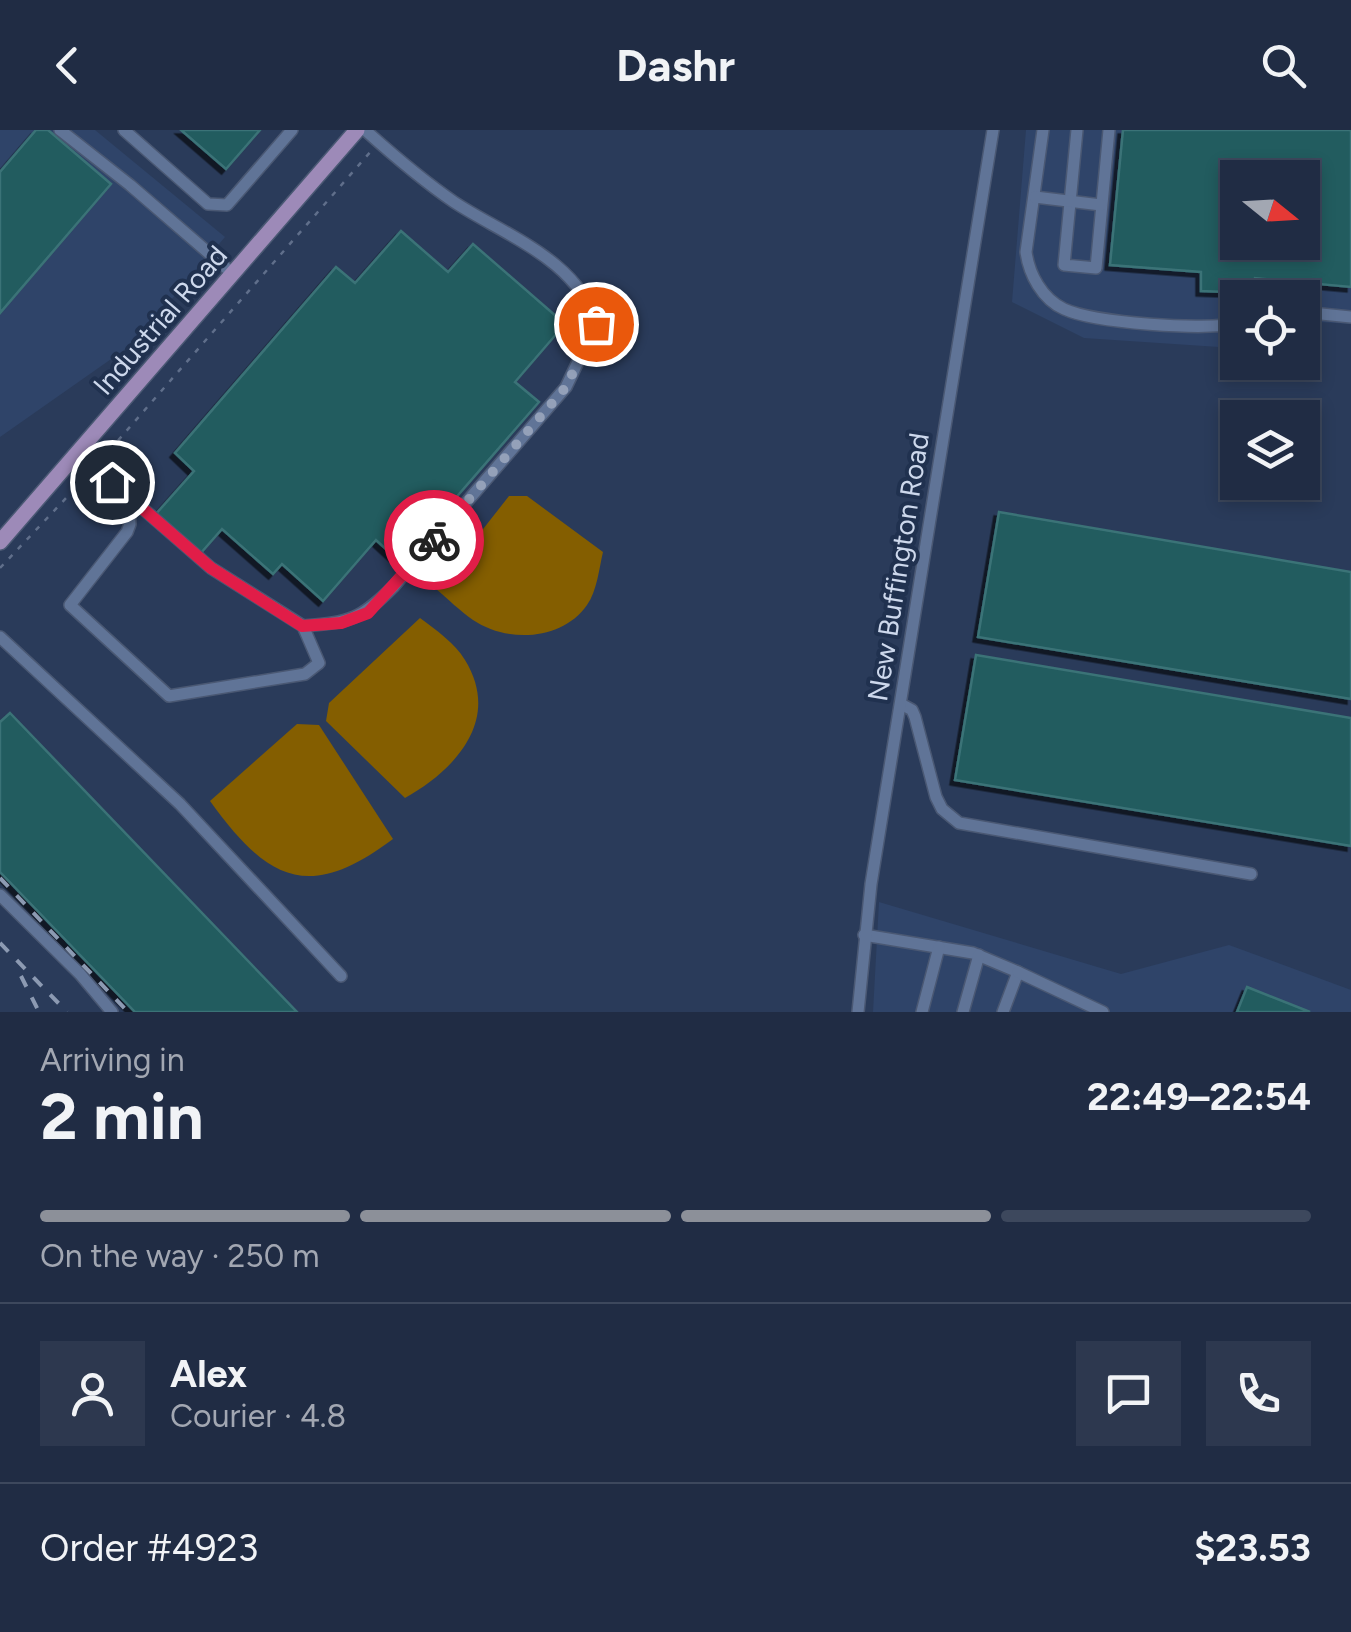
<!DOCTYPE html>
<html lang="en">
<head>
<meta charset="utf-8">
<style>
  :root { --surface:#202c44; --page:#2d384f; --text:#f1f3f6; --muted:#a2a7b2; --line:#3d485d; --accent:#8c9099 }
  body { margin:0; font-family:Figtree,sans-serif; background:var(--page); color:var(--text); height:100vh; display:flex; flex-direction:column; font-size:38px; white-space:nowrap }
  * { box-sizing:border-box; margin:0 }
  p { font-size:32px; color:var(--muted) }
  .icon { flex:none; width:55px; height:55px; fill:none; stroke:currentColor; stroke-width:2; stroke-linecap:round; stroke-linejoin:round }
  .map { position:relative; height:882px; overflow:hidden }
  .details { display:flex; flex-direction:column; background:var(--surface); flex:1 }
  .details>* { flex:none }
  .needle { width:65px; rotate:108deg }
  .tools { position:absolute; left:1220px; top:30px; display:grid; gap:20px }
  .tools a { display:grid; place-items:center; width:100px; height:100px; border-radius:0px; background:var(--surface); box-shadow:0 5px 15px #0003,0 0 0 2px var(--line); font-size:50px }
  .pin { position:absolute; display:grid; place-items:center; width:85px; height:85px; color:#fff; margin:-42px; border:5px solid #fff; border-radius:50%; box-shadow:0 2px 10px #0007 }
  .courier { position:absolute; display:grid; place-items:center; width:100px; height:100px; margin:-50px; border:8px solid #e11d48; border-radius:50%; background:#fff; color:#222; box-shadow:0 2px 12px #0007 }
  .overview em { font-style:normal; font-weight:700 }
  .overview div { display:flex; flex-direction:column-reverse }
  .overview { display:flex; align-items:center; justify-content:space-between; height:170px; padding:0 40px }
  h1 { font-size:65px; font-weight:700; line-height:75px }
  .bar { display:grid; grid-template-columns:repeat(4,1fr); gap:15px 10px; align-content:center; height:120px; padding:0 40px }
  .bar i { height:12px; border-radius:8px; background:var(--line) }
  .bar .current { background:var(--accent) }
  .bar p { grid-column:span 4 }
  .line { display:flex; align-items:center; gap:25px; padding:0 40px; border-top:2px solid var(--line) }
  .line div { flex:1 }
  .round { display:grid; place-items:center; flex:none; width:105px; height:105px; border-radius:0px; background:var(--page) }
  header { display:flex; justify-content:space-between; align-items:center; height:130px; padding:0 40px; background:var(--surface); font-size:45px; font-weight:700 }
  .map>svg:first-child { display:block }
  .built { fill:#2f4469; fill-rule:evenodd }
  .green { fill:#845e00 }
  .building { fill:#225b5f; stroke:#3b7377; stroke-width:2.5; fill-rule:evenodd; filter:url(#shadow) }
  .lines { fill:none; stroke-linecap:round; stroke-linejoin:round }
  .minor-casing { stroke:#4a5873; stroke-width:14 }
  .major-casing { stroke:#4a5873; stroke-width:18 }
  .path { stroke:#606f8b; stroke-width:2.5; stroke-dasharray:5 8; stroke-linecap:butt }
  .minor { stroke:#607497; stroke-width:11 }
  .major { stroke:#9d8ab8; stroke-width:15 }
  .rail { stroke:#8c9ab2; stroke-width:4; stroke-dasharray:12 12; stroke-linecap:butt }
  .done { stroke:#94a1b9; stroke-width:10; stroke-dasharray:0 18 }
  .route { stroke:#e11d48; stroke-width:12 }
  .labels { text-anchor:middle; stroke-width:8; stroke-linejoin:round; paint-order:stroke }
  .street-label { font-size:28px; fill:#cdd8ec; stroke:#20314f }
</style>
</head>
<body>
<header><svg class="icon" aria-label="back" viewBox="0 0 24 24"><path d="M15 5l-7 7 7 7"/></svg>Dashr<svg class="icon" aria-label="search" viewBox="0 0 24 24"><circle cx="10" cy="10" r="6"/><path d="M15 15l6 6"/></svg></header>
<div class="map">
<svg width="1351" height="882" viewBox="0 0 1351 882">
  <defs>
    <filter id="shadow"><feDropShadow dx="-4.5" dy="4.5" stdDeviation="0" flood-color="#0009"/></filter>
  </defs>
  <rect width="100%" height="100%" fill="#2a3b5a"/>
  <!-- built -->
  <g class="built">
    <polygon points="0,0 95,0 225,107 134,213 0,307"/>
    <path d="M1026 0H1351V194L1303 191 1302 168H1238L1237 216 1219 217 1084 208 1012 172ZM1238 48H1302V112H1238Z"/>
    <polygon points="879,772 1121,844 1229,815 1351,860 1351,882 873,882"/>
  </g>
  <!-- green -->
  <g class="green">
    <path d="M509 366H527L603 422C599 439 597 461 587 475 562 511 507 513 473 490 460 481 448 469 436 459Z"/>
    <path d="M420 488C436 500 455 513 465 530 502 590 455 640 405 668L326 591 329 573Z"/>
    <path d="M297 594 319 595 393 709C308 773 267 750 210 671Z"/>
  </g>
  <!-- building -->
  <g class="building">
    <polygon points="36,0 48,0 111,54 0,183 0,42"/>
    <polygon points="181,0 260,0 226,39"/>
    <path d="M1123 0H1351V157L1255 148 1253 163 1201 161V142L1110 135ZM1238 48H1302V112H1238Z"/>
    <polygon points="401,101 448,142 473,114 565,194 515,252 539,272 400,432 376,410 323,471 282,434 273,444 222,399 200,424 155,385 194,341 175,323 336,137 355,153"/>
    <polygon points="999,382 1351,442 1351,569 978,507"/>
    <polygon points="976,525 1351,588 1351,716 955,650"/>
    <polygon points="10,583 297,882 135,882 0,742 0,592"/>
    <polygon points="1247,857 1310,882 1237,882"/>
  </g>
  <g class="lines">
    <defs>
      <g id="minor">
        <polyline points="60,0 130,55 233,144"/>
        <polyline points="124,0 208,74 227,75 292,0"/>
        <path d="M1043 0 1026 122C1029 144 1042 169 1064 179 1094 193 1205 201 1238 193"/>
        <polyline points="1077,0 1064,135 1096,138 1109,0"/>
        <polyline points="1035,67 1101,75"/>
        <polyline points="1302,182 1351,187"/>
        <polyline points="78,322 211,438 303,496 319,533 305,544 169,566 70,475 127,402 130,394 128,368"/>
        <path d="M303 496C351 492 360 490 394 456L566 257 596 194C579 130 504 105 454 72 422 50 394 26 365 0"/>
        <polyline points="0,507 180,674 341,846"/>
        <polyline points="901,574 912,580 915,587 936,667 942,679 959,693 1251,744"/>
        <polyline points="0,765 80,844 112,882"/>
        <polyline points="864,805 973,823 1018,842 1003,882"/>
        <polyline points="1018,842 1103,882"/>
        <polyline points="858,882 871,754 993,0"/>
        <polyline points="922,882 939,817"/>
        <polyline points="963,882 979,825"/>
      </g>
      <polyline id="major" points="0,412 357,0"/>
    </defs>
    <!-- minor casing -->
    <use href="#minor" class="minor-casing"/>
    <!-- major casing -->
    <use href="#major" class="major-casing"/>
    <!-- path -->
    <g class="path">
      <polyline points="101,330 372,20"/>
      <polyline points="0,438 86,347"/>
    </g>
    <!-- minor -->
    <use href="#minor" class="minor"/>
    <!-- major -->
    <use href="#major" class="major"/>
    <!-- rail -->
    <g class="rail">
      <polyline points="0,748 128,882"/>
      <polyline points="0,813 67,882"/>
      <polyline points="21,846 39,882"/>
    </g>
  </g>
  <g class="lines">
    <!-- done -->
    <polyline class="done" points="434,410 566,257 596,194"/>
    <!-- route -->
    <polyline class="route" points="112,352 211,438 302,496 341,493 368,483 434,410"/>
  </g>
  <g class="labels">
    <!-- street labels -->
    <g class="street-label">
      <text transform="translate(160 190) rotate(-49)" y="10">Industrial Road</text>
      <text transform="translate(898 437) rotate(-81)" y="10">New Buffington Road</text>
    </g>
  </g>
</svg>
<div class="tools">
<a><svg class="needle" viewBox="-14 -14 28 28"><path d="M0-13l5 13h-10z" fill="#e53935"/><path d="M0 13l5-13h-10z" fill="#a2a7b2"/></svg></a>
<a><svg class="icon" aria-label="locate" viewBox="0 0 24 24"><circle cx="12" cy="12" r="6"/><path d="M12 2v4M12 18v4M2 12h4M18 12h4"/></svg></a>
<a><svg class="icon" aria-label="layers" viewBox="0 0 24 24"><path d="M12 4l9 5-9 5-9-5zM3 14l9 5 9-5"/></svg></a>
</div>
<div class="pin" style="left:596px;top:194px;background:#ea580c"><svg class="icon" aria-label="bag" viewBox="0 0 24 24"><path d="M5 8h14l-1 12H6zM9 8a3 3 0 0 1 6 0"/></svg></div>
<div class="pin" style="left:112px;top:352px;background:#1f2937"><svg class="icon" aria-label="home" viewBox="0 0 24 24"><path d="M3 11l9-7 9 7M6 9v11h12V9"/></svg></div>
<div class="courier" style="left:434px;top:410px"><svg class="icon" aria-label="bike" viewBox="0 0 24 24"><circle cx="6" cy="16" r="4"/><circle cx="18" cy="16" r="4"/><path d="M6 16l4-8h5l3 8M10 8l3 8H6M13 5h3"/></svg></div>
</div>
<section class="details">
<div class="overview"><div><h1>2 min</h1><p>Arriving in</p></div><em>22:49–22:54</em></div>
<div class="bar"><i class="current"></i><i class="current"></i><i class="current"></i><i></i><p>On the way · 250 m</p></div>
<div class="line" style="height:180px"><a class="round"><svg class="icon" aria-label="person" viewBox="0 0 24 24"><circle cx="12" cy="8" r="4"/><path d="M4 21q1-7 8-7t8 7"/></svg></a><div><b>Alex</b><p>Courier · 4.8</p></div><a class="round"><svg class="icon" aria-label="chat" viewBox="0 0 24 24"><path d="M4 5h16v11H9l-5 4z"/></svg></a><a class="round"><svg class="icon" aria-label="phone" viewBox="0 0 24 24"><path d="M5 4h4l2 5-3 2q2 4 5 5l2-3 5 2v4C11 20 4 13 5 4z"/></svg></a></div>
<div class="line" style="height:130px"><div>Order #4923</div><b>$23.53</b></div>
</section>
</body>
</html>
